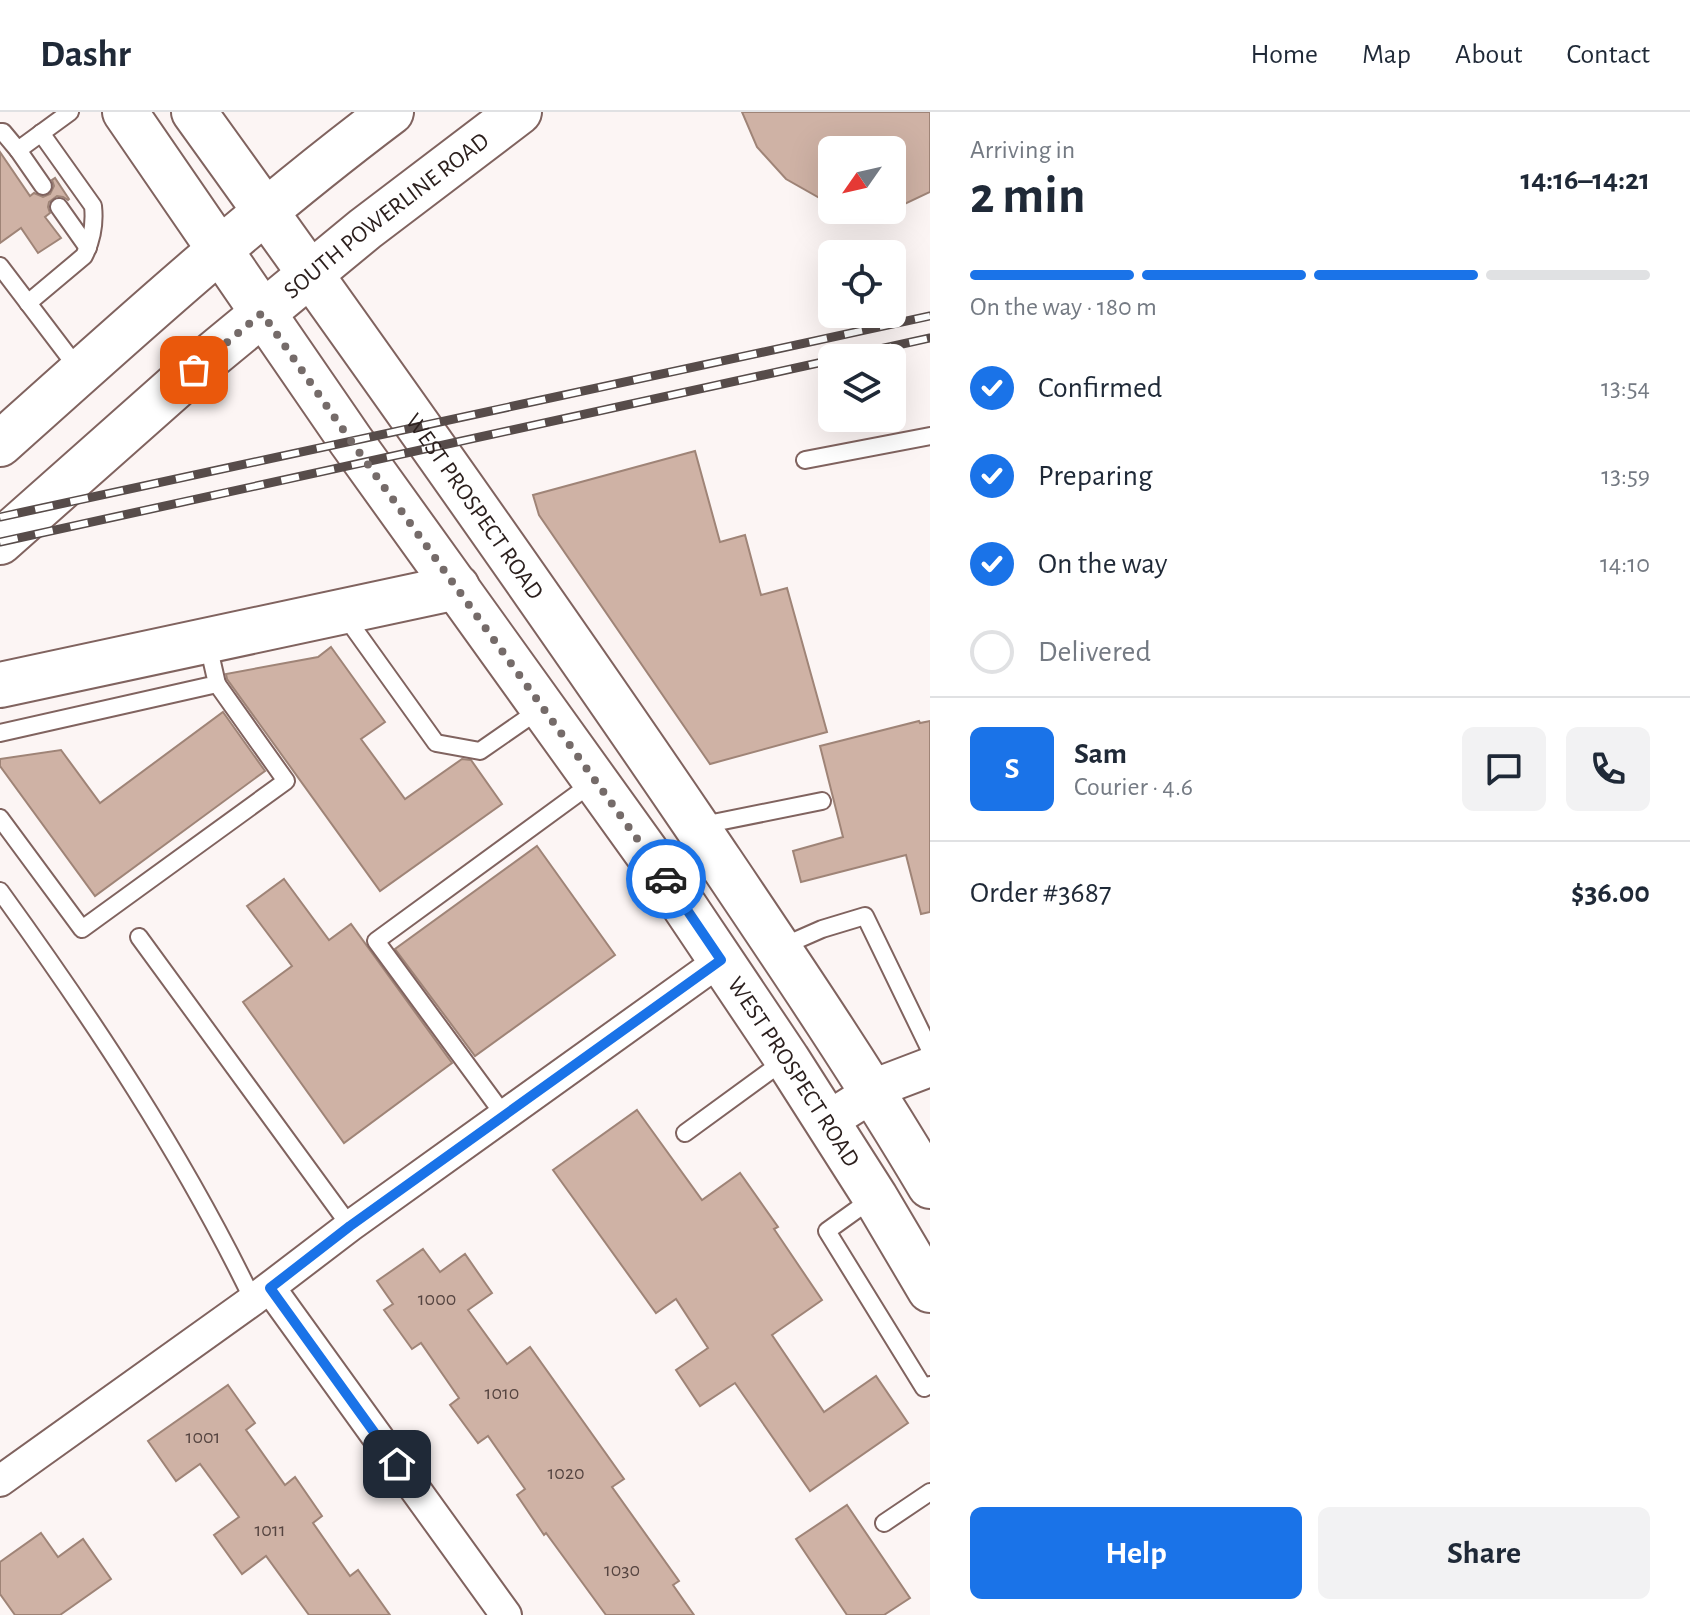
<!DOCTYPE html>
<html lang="en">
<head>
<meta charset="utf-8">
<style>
  :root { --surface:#fff; --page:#f2f2f3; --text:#1f2937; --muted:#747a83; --line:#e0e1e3; --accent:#1a73e8 }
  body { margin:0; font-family:"Alegreya Sans",sans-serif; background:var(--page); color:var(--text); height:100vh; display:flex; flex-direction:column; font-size:30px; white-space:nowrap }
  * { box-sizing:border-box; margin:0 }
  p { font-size:26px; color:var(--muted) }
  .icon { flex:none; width:44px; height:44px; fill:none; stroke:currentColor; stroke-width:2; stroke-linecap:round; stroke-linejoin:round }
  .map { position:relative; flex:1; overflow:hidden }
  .sheet { display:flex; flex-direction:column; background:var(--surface); width:760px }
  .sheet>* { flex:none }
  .needle { width:52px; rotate:236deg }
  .buttons { position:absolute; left:818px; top:24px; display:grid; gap:16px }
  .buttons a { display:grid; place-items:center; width:88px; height:88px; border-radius:12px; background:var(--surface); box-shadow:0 8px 32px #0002; font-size:40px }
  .pin { position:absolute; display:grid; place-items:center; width:68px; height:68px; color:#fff; margin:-34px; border-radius:16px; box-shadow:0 4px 12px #0006 }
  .courier { position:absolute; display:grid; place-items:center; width:80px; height:80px; margin:-40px; border:6px solid #1a73e8; border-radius:50%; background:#fff; color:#222; box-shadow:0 2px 10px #0007 }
  .headline em { font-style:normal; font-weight:700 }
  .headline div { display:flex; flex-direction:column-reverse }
  .headline { display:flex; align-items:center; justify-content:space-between; height:136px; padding:0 40px }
  h1 { font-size:52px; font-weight:700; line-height:60px }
  .bar { display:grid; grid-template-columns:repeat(4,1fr); gap:12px 8px; align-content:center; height:96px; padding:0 40px }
  .bar i { height:10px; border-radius:6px; background:var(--line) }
  .bar .active { background:var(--accent) }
  .bar p { grid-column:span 4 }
  .line { display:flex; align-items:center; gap:20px; padding:0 40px; border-top:2px solid var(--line) }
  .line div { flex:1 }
  .round { display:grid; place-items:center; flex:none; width:84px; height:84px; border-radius:12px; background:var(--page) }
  ol { padding:0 40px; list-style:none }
  li { display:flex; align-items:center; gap:24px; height:88px }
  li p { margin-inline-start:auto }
  li .icon { padding:8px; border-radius:50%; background:var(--accent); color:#fff; stroke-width:4 }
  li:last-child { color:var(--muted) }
  li i { width:44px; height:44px; border:4px solid var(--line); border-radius:50% }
  .primary-button { display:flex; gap:16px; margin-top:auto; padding:16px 40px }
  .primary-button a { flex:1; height:92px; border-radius:12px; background:var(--accent); color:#fff; font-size:32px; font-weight:700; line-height:92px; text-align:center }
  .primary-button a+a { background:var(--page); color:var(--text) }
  header { display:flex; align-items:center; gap:48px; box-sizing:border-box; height:112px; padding:0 40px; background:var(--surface); border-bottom:2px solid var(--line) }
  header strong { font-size:38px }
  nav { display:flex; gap:44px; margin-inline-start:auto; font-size:28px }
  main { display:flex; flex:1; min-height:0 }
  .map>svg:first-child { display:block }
  .building { fill:#cfb2a5; stroke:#9f8477; stroke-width:2 }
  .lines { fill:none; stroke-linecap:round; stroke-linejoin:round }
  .service-casing { stroke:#80635f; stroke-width:20 }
  .minor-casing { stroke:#80635f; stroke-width:34 }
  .tertiary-casing { stroke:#80635f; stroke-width:42 }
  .secondary-casing { stroke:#80635f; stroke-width:48 }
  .service { stroke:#fff; stroke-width:16 }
  .minor { stroke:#fff; stroke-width:30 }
  .tertiary { stroke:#fff; stroke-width:38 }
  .secondary { stroke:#fff; stroke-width:44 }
  .rail-casing { stroke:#574c4a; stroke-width:9 }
  .rail { stroke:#fff; stroke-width:6; stroke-dasharray:18; stroke-linecap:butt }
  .done { stroke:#756b69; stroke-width:8; stroke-dasharray:0 14.4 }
  .route { stroke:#1a73e8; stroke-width:10 }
  .labels { text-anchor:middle; stroke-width:6; stroke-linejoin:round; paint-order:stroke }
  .number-label { font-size:20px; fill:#554440 }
  .street-label { font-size:24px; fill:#2c201e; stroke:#fff }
</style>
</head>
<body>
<header>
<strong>Dashr</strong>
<nav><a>Home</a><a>Map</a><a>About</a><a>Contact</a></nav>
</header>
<main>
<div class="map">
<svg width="930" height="1503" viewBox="0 0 930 1503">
  <rect width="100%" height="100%" fill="#fcf5f4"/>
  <!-- building -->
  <g class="building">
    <polygon points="742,0 930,0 930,80 892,98 892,38 832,38 832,93 786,67 757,35"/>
    <polygon points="0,40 30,84 34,81 43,85 50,82 54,74 52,68 55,66 69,87 68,88 63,85 57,84 49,90 48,95 50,101 45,105 61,126 38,141 21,116 0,131"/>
    <polygon points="695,339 720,430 745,423 761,483 787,476 827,620 710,652 539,403 533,383"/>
    <polygon points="331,535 385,610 361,627 405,687 462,647 471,648 502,692 380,779 227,567 226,562 318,545"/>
    <polygon points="223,600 265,659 95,784 0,654 0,647 61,638 100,691"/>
    <polygon points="919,609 920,611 930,609 930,800 921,802 906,743 801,770 793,739 843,725 820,634"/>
    <polygon points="537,734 615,843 475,944 395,837"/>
    <polygon points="284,767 329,828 351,812 452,951 344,1031 243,890 292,854 247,794"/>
    <polygon points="637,998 702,1088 740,1061 778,1115 774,1117 822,1188 772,1223 824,1300 876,1264 908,1311 810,1379 735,1271 700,1294 676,1258 708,1236 676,1187 656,1201 553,1058"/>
    <polygon points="423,1137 440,1160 465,1142 492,1181 468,1198 507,1252 530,1235 624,1367 612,1375 679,1469 673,1473 694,1503 606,1503 546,1421 544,1423 517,1383 525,1377 488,1324 478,1331 450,1293 459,1286 421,1231 412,1237 384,1198 393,1192 377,1169"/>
    <polygon points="228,1273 255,1311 246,1318 285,1373 295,1365 322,1404 313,1411 350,1464 358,1458 390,1503 309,1503 266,1444 242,1462 214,1423 239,1405 200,1352 176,1369 148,1329"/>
    <polygon points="847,1393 910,1486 884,1503 847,1503 796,1427"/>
    <polygon points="41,1421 58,1445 83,1427 111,1467 60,1503 15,1503 0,1482 0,1450"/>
  </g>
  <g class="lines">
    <defs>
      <g id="service">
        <polyline points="0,20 3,20 18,38 70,0"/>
        <polyline points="18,38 43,74"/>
        <polyline points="59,95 88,136"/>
        <polyline points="0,154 79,258"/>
        <path d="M28 191 84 144C92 128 95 112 93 94L41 21"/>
        <polyline points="805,348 930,324"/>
        <polyline points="345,504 436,631 480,639 542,596"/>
        <polyline points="0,621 217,572 207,528"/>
        <polyline points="0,706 82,817 286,669 217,572"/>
        <polyline points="698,714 822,689"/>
        <path d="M0 779C94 909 183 1043 253 1188"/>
        <polyline points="139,825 350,1114"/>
        <polyline points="781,835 822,817 865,804 930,938"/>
        <polyline points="504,1003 376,829 595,669"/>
        <polyline points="685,1021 785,948"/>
        <polyline points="873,1086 827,1119 924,1276 930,1273"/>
        <polyline points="884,1411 930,1380"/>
      </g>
      <g id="minor">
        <polyline points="270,1176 506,1503"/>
        <polyline points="0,1369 253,1188 350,1114 721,848"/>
      </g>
      <polyline id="tertiary" points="826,1010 888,971 930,955"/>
      <g id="secondary">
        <path id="s1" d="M125 0 351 329 675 780 787 947 875 1085 930 1178"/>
        <path id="s2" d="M194 0C364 236 532 472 695 712 775 831 857 951 930 1074"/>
        <path d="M0 332C127 218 254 103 391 0"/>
        <path id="s3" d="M0 430 194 258 365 117 519 0"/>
        <polyline points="0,573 457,475"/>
      </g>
    </defs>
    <!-- service casing -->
    <use href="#service" class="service-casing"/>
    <!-- minor casing -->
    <use href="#minor" class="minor-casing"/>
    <!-- tertiary casing -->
    <use href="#tertiary" class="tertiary-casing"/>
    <!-- secondary casing -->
    <use href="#secondary" class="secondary-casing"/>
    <!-- service -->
    <use href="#service" class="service"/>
    <!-- minor -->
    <use href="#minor" class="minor"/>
    <!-- tertiary -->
    <use href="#tertiary" class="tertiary"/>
    <!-- secondary -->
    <use href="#secondary" class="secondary"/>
    <defs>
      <g id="rail">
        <polyline points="839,246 930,226"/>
        <polyline points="0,405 930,204"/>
        <polyline points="0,430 832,248"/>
      </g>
    </defs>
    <!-- rail casing -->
    <use href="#rail" class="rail-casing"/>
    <!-- rail -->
    <use href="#rail" class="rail"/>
  </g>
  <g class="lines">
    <!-- done -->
    <polyline class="done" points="194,258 262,201 351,329 666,767"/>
    <!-- route -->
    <polyline class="route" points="397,1352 270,1176 350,1114 721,848 666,767"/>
  </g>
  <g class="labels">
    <!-- number labels -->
    <g class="number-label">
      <text x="437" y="1193">1000</text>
      <text x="502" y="1287">1010</text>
      <text x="203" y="1331">1001</text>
      <text x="566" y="1367">1020</text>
      <text x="270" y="1424">1011</text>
      <text x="622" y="1464">1030</text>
    </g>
    <!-- street labels -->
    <g class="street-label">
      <text dy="8" stroke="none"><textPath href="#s3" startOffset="506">SOUTH POWERLINE ROAD</textPath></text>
      <text dy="8" stroke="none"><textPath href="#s2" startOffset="484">WEST PROSPECT ROAD</textPath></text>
      <text dy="8" stroke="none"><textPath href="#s1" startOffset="1170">WEST PROSPECT ROAD</textPath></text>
    </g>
  </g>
</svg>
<div class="buttons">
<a><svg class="needle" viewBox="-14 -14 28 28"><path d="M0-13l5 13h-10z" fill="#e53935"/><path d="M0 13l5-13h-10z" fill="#747a83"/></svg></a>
<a><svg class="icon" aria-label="locate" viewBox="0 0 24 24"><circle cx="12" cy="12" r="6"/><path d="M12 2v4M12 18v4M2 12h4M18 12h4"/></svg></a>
<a><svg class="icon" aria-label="layers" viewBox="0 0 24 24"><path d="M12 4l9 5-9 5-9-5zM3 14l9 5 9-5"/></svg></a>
</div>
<div class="pin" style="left:194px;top:258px;background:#ea580c"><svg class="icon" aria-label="bag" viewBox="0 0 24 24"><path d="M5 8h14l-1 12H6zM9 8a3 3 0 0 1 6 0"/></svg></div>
<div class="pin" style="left:397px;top:1352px;background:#1f2937"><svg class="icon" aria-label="home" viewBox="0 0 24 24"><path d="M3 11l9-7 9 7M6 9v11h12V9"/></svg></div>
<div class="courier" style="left:666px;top:767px"><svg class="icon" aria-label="car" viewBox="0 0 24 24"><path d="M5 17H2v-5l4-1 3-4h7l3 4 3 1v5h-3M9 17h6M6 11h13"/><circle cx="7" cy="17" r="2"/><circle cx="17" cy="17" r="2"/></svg></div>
</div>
<section class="sheet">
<div class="headline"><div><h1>2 min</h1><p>Arriving in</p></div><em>14:16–14:21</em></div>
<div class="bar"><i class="active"></i><i class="active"></i><i class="active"></i><i></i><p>On the way · 180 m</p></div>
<ol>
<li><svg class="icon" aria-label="check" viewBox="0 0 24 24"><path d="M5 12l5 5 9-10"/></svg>Confirmed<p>13:54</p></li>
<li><svg class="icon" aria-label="check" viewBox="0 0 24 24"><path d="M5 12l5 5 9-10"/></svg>Preparing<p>13:59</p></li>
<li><svg class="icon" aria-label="check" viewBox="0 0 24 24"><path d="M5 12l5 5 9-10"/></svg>On the way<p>14:10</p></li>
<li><i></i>Delivered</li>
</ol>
<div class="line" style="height:144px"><b class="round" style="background:var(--accent);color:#fff">S</b><div><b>Sam</b><p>Courier · 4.6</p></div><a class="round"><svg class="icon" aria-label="chat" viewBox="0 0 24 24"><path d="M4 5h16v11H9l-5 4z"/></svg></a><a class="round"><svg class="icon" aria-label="phone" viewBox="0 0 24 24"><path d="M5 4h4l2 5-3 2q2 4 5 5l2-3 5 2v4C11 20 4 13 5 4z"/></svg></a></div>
<div class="line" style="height:104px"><div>Order #3687</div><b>$36.00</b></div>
<div class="primary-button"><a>Help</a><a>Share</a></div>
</section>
</main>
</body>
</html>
